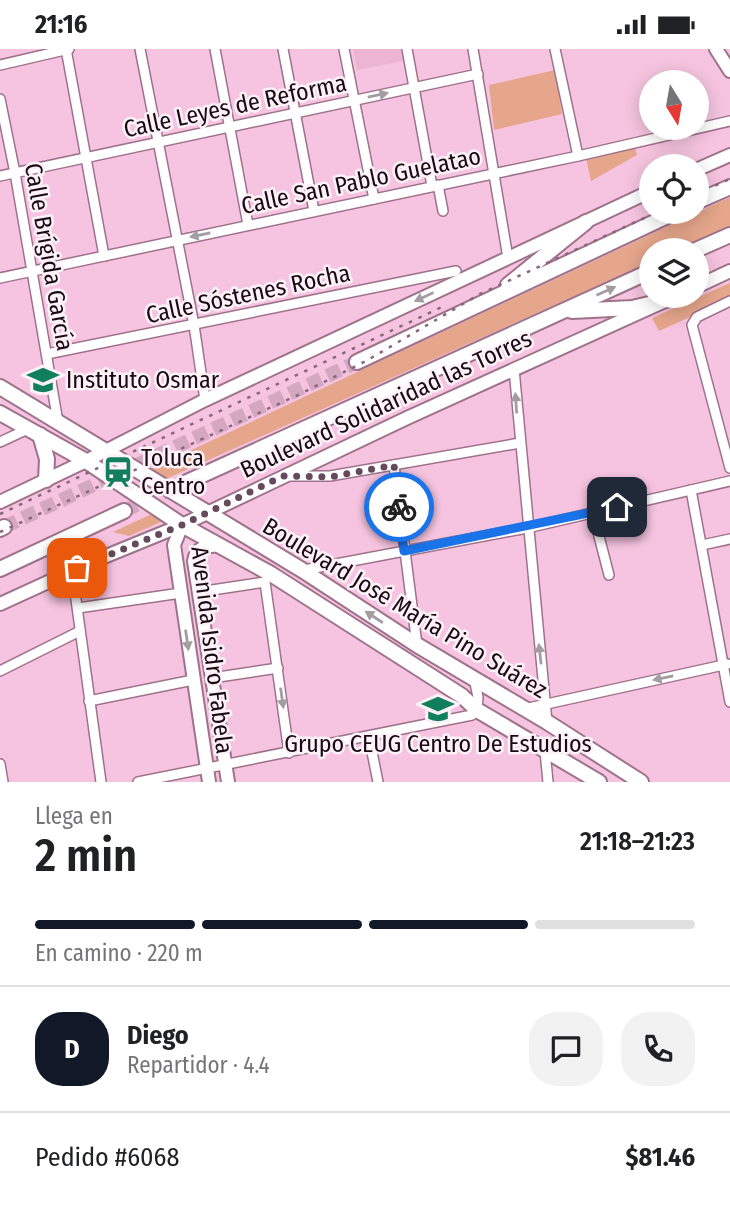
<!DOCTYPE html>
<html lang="es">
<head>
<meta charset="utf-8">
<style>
  :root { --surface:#fff; --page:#f2f2f2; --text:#202124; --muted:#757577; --line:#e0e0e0; --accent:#111827 }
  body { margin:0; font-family:"Fira Sans Condensed",sans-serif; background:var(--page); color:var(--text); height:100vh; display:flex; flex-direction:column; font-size:26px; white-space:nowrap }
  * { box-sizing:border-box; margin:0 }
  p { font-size:23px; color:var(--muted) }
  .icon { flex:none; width:38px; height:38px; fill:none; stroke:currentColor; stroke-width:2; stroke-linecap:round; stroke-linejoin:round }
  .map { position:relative; height:733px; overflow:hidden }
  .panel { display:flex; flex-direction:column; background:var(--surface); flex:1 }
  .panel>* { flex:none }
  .needle { width:46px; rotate:169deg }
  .buttons { position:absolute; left:639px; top:21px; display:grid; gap:14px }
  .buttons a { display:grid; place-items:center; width:70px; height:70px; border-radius:50%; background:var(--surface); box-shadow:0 4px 18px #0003; font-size:35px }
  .pin { position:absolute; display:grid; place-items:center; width:60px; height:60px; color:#fff; margin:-30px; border-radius:14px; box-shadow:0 4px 10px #0006 }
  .courier { position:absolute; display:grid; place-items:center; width:70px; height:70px; margin:-35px; border:5px solid #1a73e8; border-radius:50%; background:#fff; color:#222; box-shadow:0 2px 9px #0007 }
  .overview em { font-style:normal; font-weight:600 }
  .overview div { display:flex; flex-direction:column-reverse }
  .overview { display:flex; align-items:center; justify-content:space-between; height:119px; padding:0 35px }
  h1 { font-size:46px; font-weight:600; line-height:52px }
  .bar { display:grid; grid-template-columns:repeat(4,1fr); gap:10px 7px; align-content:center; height:84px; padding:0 35px }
  .bar i { height:9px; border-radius:5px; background:var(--line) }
  .bar .current { background:var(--accent) }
  .bar p { grid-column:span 4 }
  .line { display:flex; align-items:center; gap:18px; padding:0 35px; border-top:2px solid var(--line) }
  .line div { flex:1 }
  .round { display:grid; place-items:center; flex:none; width:74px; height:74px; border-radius:28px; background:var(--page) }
  .status { display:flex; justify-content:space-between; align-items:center; height:49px; padding:0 35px; background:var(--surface); direction:ltr }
  .status svg { height:19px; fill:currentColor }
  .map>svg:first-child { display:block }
  .built { fill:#edb5d4 }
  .green { fill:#e5a68b }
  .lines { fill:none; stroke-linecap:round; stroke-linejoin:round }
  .trunk-tunnel { stroke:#d5a8c1; stroke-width:14; stroke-dasharray:14 7; stroke-linecap:butt }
  .minor-casing { stroke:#9f728b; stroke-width:12 }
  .secondary-casing { stroke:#9f728b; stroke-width:16 }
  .trunk-casing { stroke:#9f728b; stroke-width:18 }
  .minor { stroke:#fff; stroke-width:9 }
  .secondary { stroke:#fff; stroke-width:12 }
  .trunk { stroke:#fff; stroke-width:14 }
  .rail { stroke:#88677a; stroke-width:2.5; stroke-dasharray:3.5 7; stroke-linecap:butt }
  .oneway { fill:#a39da1 }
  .done { stroke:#664a5b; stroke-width:7; stroke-dasharray:0 12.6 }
  .route { stroke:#1a73e8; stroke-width:9 }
  .labels { text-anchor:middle; stroke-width:5; stroke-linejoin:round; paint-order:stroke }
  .street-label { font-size:24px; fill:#190913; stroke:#fdf2f8 }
  .poi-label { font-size:24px; fill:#190913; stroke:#fdf2f8; text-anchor:start }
</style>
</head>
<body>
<div class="status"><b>21:16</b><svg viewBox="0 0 49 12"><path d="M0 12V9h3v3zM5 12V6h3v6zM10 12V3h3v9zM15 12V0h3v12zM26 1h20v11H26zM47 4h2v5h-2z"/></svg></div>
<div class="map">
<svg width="730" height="733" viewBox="0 0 730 733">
  <rect width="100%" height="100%" fill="#f6c4e0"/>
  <!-- built -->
  <polygon class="built" points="353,0 401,0 403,12 357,21"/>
  <!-- green -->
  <g class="green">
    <polygon points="555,21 562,65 494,81 489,36"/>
    <polygon points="635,99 637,106 591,132 586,109"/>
    <polygon points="730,148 730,177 676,201 651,201 651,213 166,430 151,420"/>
    <polygon points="730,234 730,250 659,282 652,269"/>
    <polygon points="156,463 163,472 129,487 113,483"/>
  </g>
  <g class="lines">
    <!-- trunk-tunnel -->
    <g class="trunk-tunnel">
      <polyline points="124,462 187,433"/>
      <polyline points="4,478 357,313"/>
    </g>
    <defs>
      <g id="minor">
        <polyline points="66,0 104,207"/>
        <polyline points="140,0 194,276 205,351"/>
        <polyline points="215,0 248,176"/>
        <polyline points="283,0 314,162"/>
        <polyline points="344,0 374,150"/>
        <polyline points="407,0 432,137"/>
        <polyline points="473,0 508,209"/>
        <polyline points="555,0 578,107"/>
        <polyline points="0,16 69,0"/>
        <polyline points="0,50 15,124 58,373"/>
        <polyline points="0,127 478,25"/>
        <polyline points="438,136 443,162"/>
        <polyline points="0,229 578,107 730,72"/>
        <polyline points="730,252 697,268 692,276 730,419"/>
        <polyline points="47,305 456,222"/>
        <polyline points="514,320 547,673"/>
        <polyline points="0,393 28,380"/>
        <polyline points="394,416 417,596"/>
        <polyline points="288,427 330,427 520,394"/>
        <polyline points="691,441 730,653"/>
        <polyline points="593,464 609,526"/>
        <polyline points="702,496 730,490"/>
        <polyline points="304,521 527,479 730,432"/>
        <polyline points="74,536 101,733"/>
        <polyline points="199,543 265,533 289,704"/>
        <polyline points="78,559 181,544"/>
        <polyline points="0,622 80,582"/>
        <polyline points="212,629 278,619"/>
        <polyline points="89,652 193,631"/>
        <polyline points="524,660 728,615"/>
        <polyline points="369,688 378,733"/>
        <polyline points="545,702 548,733"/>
        <polyline points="0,715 3,733"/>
        <polyline points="138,733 472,666 477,661 478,648 474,629"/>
      </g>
      <g id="secondary">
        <polyline points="716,0 730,22"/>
        <polyline points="696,121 730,106"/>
        <polyline points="696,238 730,222"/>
        <polyline points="0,453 86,412 205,351 651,142"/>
        <polyline points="182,476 174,496 209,733"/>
        <path d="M220 496C207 497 196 497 194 512L228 733"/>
        <polyline points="0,555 94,512 182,476 407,369 676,247"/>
      </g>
      <g id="trunk">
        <polyline points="696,153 730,138"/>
        <polyline points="696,201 730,186"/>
        <polyline points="508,236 586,173"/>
        <polyline points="572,262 632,259 666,251"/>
        <polyline points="357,313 676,163"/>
        <polyline points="0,338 302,521 417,596 547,673 641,733"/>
        <polyline points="0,364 86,412 182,476 271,525 462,647 477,661 599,733"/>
        <polyline points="40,386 47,410 46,431"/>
        <polyline points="187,433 651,222"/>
        <polyline points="0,480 4,478"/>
        <polyline points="0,520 124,462"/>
      </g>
    </defs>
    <!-- minor casing -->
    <use href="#minor" class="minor-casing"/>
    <!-- secondary casing -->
    <use href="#secondary" class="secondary-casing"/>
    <!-- trunk casing -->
    <use href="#trunk" class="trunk-casing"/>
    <!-- minor -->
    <use href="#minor" class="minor"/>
    <!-- secondary -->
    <use href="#secondary" class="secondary"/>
    <!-- trunk -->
    <use href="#trunk" class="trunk"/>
    <!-- rail -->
    <g class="rail">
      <polyline points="696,145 730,130"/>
      <polyline points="0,465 442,258"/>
      <polyline points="0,483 298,346 366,312 480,245 657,163"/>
    </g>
  </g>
  <!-- one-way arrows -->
  <defs><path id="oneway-solid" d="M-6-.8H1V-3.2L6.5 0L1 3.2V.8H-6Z" transform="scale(1.75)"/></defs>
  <g class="oneway">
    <use href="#oneway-solid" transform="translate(378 46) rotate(-11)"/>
    <use href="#oneway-solid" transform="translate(200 186) rotate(168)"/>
    <use href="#oneway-solid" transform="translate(606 242) rotate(-24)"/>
    <use href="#oneway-solid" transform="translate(424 248) rotate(155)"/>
    <use href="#oneway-solid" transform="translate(516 354) rotate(-94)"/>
    <use href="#oneway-solid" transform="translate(374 568) rotate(-147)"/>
    <use href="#oneway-solid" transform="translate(187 591) rotate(82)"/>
    <use href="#oneway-solid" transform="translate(540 605) rotate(-96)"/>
    <use href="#oneway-solid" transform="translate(663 629) rotate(168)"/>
    <use href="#oneway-solid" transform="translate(282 649) rotate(82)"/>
  </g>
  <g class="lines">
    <!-- done -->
    <polyline class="done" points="77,519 182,476 283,427 330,428 394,416 399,458"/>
    <!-- route -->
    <polyline class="route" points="399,458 404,502 617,458"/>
  </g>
  <!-- icons -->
  <defs>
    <symbol id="school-bare" viewBox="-9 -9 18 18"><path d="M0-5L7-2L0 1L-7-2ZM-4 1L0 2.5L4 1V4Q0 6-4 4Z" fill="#117f5b" stroke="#fdf2f8" stroke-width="2.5" paint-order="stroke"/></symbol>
    <symbol id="station-bare" viewBox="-9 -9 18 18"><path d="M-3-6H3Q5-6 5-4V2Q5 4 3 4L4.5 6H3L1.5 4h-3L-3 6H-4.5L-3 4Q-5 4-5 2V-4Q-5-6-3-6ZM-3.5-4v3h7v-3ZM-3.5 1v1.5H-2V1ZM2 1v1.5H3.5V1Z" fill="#117f5b" stroke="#fdf2f8" stroke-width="2.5" paint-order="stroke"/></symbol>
    <symbol id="university-bare" viewBox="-9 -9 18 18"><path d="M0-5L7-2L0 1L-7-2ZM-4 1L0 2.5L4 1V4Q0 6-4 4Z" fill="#117f5b" stroke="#fdf2f8" stroke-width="2.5" paint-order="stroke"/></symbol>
  </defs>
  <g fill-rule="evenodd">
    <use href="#school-bare" x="21" y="309" width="44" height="44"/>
    <use href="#station-bare" x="96" y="401" width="44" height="44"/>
    <use href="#university-bare" x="416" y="638" width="44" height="44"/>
  </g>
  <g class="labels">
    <!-- street labels -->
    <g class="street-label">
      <text transform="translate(235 57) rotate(-12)" y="8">Calle Leyes de Reforma</text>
      <text transform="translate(361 132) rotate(-12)" y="8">Calle San Pablo Guelatao</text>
      <text transform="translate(49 208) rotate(80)" y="8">Calle Brígida García</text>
      <text transform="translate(248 245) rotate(-12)" y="8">Calle Sóstenes Rocha</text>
      <text transform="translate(386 355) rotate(-25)" y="8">Boulevard Solidaridad las Torres</text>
      <text transform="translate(405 559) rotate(31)" y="8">Boulevard José María Pino Suárez</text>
      <text transform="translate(212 601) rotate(83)" y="8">Avenida Isidro Fabela</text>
    </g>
    <!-- poi labels -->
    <g class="poi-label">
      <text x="66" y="339">Instituto Osmar</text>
      <text x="141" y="417">Toluca<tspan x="141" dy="28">Centro</tspan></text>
      <text x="438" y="703" text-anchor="middle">Grupo CEUG Centro De Estudios</text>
    </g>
  </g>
</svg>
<div class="buttons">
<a><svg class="needle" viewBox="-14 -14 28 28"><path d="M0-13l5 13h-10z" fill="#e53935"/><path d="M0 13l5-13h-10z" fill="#757577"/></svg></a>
<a><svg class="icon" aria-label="locate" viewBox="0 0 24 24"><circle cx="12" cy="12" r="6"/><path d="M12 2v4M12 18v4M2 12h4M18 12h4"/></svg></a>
<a><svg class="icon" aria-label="layers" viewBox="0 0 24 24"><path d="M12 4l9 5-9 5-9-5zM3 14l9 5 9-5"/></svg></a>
</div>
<div class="pin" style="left:77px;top:519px;background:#ea580c"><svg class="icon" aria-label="bag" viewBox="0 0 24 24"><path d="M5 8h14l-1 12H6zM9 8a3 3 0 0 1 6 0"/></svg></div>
<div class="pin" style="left:617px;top:458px;background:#1f2937"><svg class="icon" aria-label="home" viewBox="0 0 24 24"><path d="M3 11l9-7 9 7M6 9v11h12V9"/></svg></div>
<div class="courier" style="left:399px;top:458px"><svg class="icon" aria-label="bike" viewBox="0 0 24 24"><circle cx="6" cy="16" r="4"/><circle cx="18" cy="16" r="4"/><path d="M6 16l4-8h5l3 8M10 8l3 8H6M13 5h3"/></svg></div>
</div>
<section class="panel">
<div class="overview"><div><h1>2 min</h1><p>Llega en</p></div><em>21:18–21:23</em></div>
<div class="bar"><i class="current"></i><i class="current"></i><i class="current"></i><i></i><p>En camino · 220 m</p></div>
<div class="line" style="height:126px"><b class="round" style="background:var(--accent);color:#fff">D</b><div><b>Diego</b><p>Repartidor · 4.4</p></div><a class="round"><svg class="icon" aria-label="chat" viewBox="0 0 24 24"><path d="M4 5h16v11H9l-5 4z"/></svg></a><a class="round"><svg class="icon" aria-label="phone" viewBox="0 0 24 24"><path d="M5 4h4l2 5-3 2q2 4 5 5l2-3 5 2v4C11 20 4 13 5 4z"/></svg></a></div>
<div class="line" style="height:91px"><div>Pedido #6068</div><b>$81.46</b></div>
</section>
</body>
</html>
